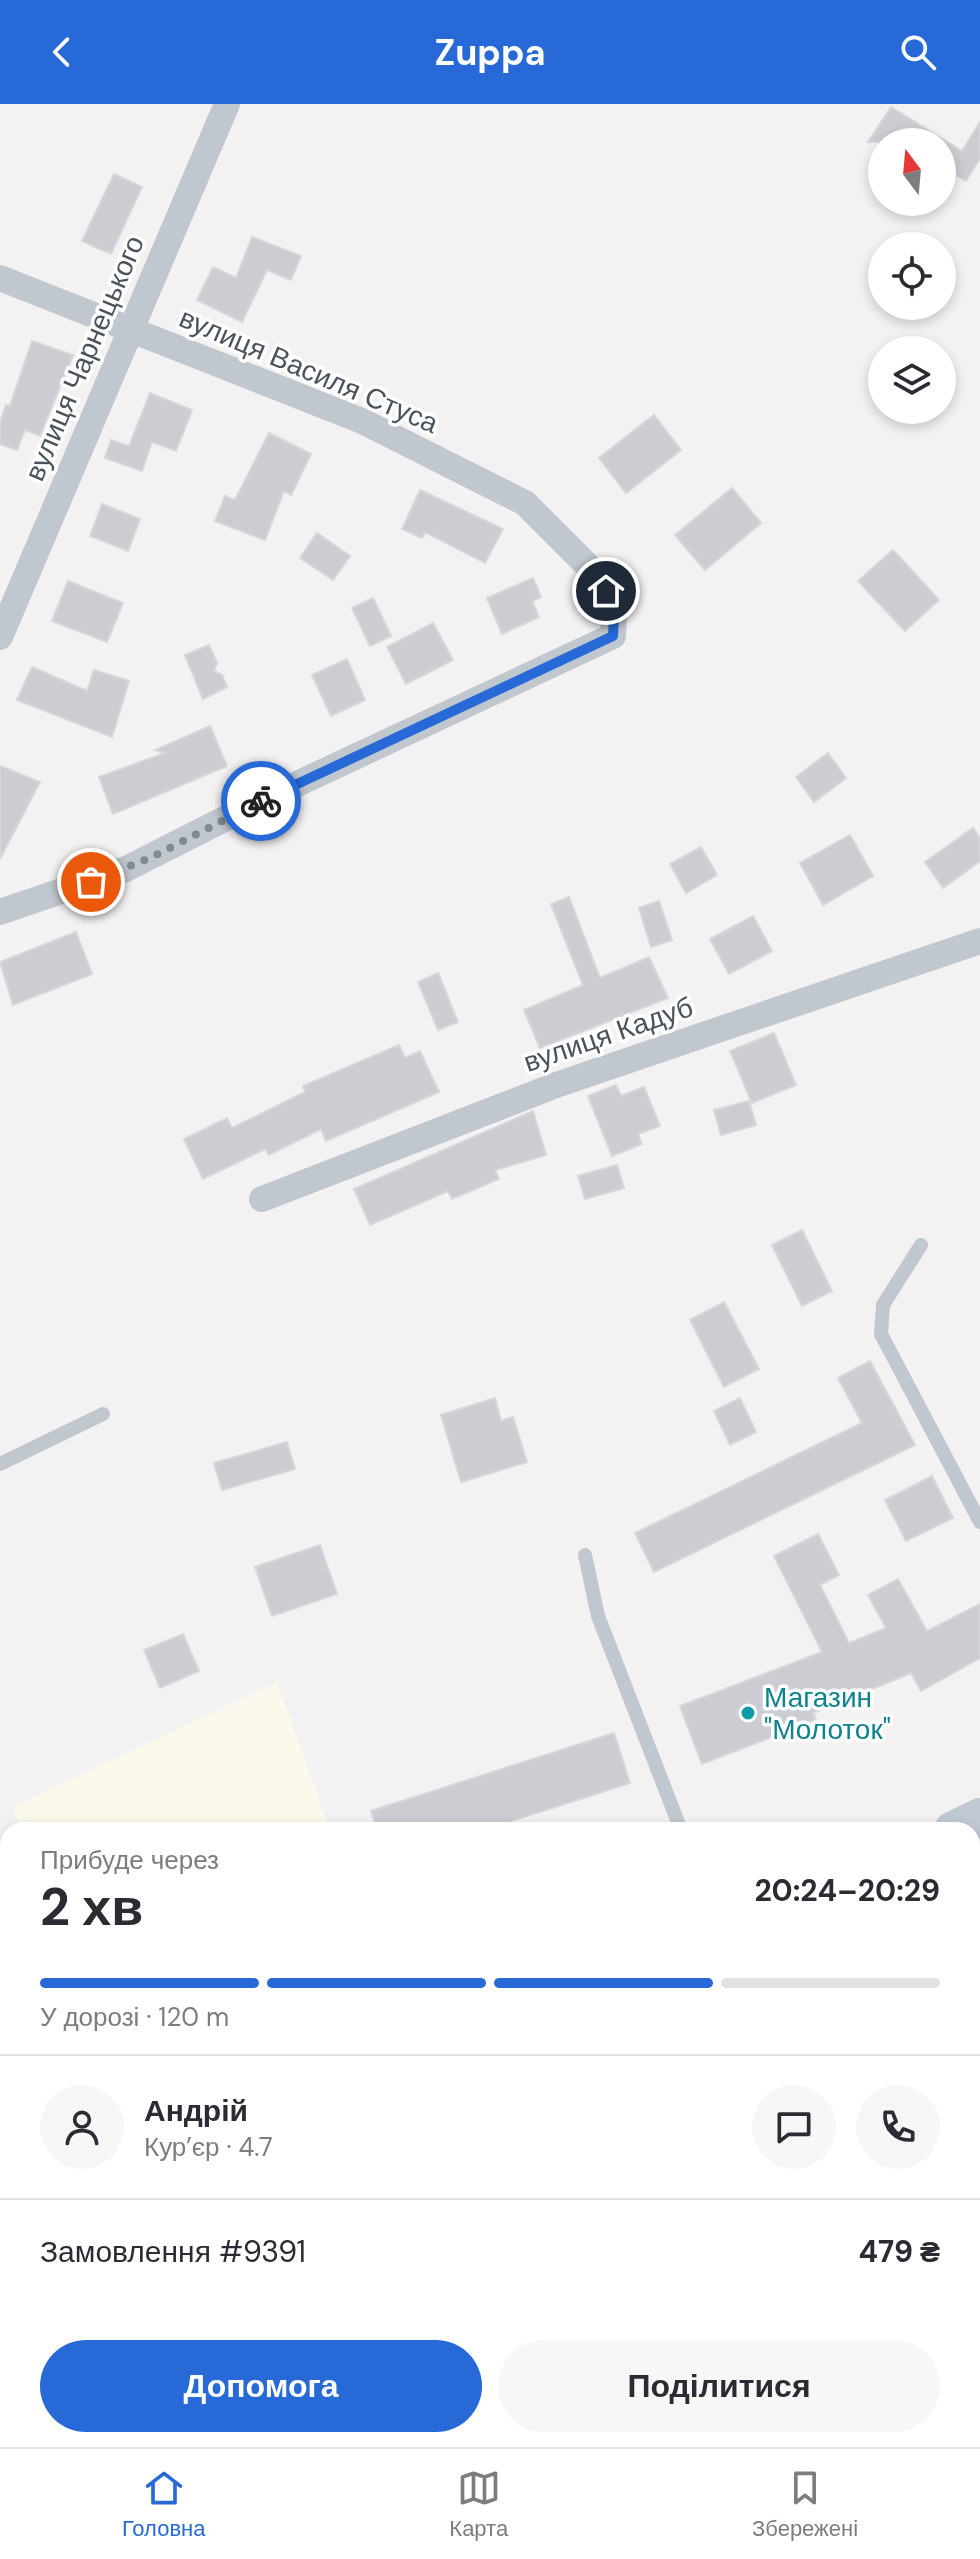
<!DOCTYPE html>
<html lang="uk">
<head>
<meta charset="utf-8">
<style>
  :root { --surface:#fff; --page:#f7f7f7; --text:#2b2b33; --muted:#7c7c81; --line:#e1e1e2; --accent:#2669d7 }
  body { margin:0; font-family:"DM Sans",sans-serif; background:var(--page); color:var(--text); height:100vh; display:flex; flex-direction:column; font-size:30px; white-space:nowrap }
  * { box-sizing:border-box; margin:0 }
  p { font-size:26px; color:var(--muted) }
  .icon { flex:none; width:44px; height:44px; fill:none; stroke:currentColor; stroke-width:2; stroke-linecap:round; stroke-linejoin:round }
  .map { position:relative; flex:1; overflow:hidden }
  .side { position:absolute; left:0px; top:1718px; width:980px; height:626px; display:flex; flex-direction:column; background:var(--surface); border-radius:24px 24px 0 0; box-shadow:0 4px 12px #0003 }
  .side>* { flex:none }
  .needle { width:52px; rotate:344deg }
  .tools { position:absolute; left:868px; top:24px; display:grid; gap:16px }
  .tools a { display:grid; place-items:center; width:88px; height:88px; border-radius:50%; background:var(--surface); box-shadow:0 4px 12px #0003; font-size:40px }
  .pin { position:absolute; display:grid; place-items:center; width:68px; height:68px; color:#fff; margin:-34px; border:4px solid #fff; border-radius:50%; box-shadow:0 2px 8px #0007 }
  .courier { position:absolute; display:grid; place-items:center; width:80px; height:80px; margin:-40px; border:6px solid #2669d7; border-radius:50%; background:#fff; color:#222; box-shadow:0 2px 10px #0007 }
  .overview em { font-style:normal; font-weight:700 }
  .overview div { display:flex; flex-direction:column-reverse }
  .overview { display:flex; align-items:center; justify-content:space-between; height:136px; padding:0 40px }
  h1 { font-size:52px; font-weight:700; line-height:60px }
  .bar { display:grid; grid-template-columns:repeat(4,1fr); gap:12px 8px; align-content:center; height:96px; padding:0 40px }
  .bar i { height:10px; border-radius:6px; background:var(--line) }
  .bar .on { background:var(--accent) }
  .bar p { grid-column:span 4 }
  .line { display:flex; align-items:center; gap:20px; padding:0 40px; border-top:2px solid var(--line) }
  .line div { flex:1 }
  .round { display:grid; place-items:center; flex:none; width:84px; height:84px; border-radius:42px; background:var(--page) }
  .cta { display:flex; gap:16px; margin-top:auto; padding:16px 40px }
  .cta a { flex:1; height:92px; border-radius:48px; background:var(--accent); color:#fff; font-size:32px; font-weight:700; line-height:92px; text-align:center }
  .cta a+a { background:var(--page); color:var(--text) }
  header { display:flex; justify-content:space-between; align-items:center; height:104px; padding:0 40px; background:var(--accent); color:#fff; font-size:36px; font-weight:700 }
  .tabs { display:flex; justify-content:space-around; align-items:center; height:112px; border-top:2px solid var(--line); background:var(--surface); font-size:22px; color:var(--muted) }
  .tabs a { display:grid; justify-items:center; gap:4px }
  .tabs .on { color:var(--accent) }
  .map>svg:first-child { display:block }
  .commercial { fill:#fbf8ec }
  .building { fill:#cbcdd3; stroke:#d5d7db; stroke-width:2 }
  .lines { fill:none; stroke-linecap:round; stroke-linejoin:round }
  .lane { stroke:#c0c7ce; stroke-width:14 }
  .street { stroke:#c0c7ce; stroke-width:26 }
  .secondary { stroke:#c0c8d3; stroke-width:38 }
  .done { stroke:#858a91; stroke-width:8; stroke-dasharray:0 14.4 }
  .route { stroke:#2669d7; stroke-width:10 }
  .culture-dot { fill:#0f9aa8; stroke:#fff; stroke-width:3 }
  .labels { text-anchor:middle; stroke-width:7; stroke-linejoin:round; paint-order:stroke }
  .street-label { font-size:28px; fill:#4a535d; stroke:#fff }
  .culture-label { font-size:28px; fill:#0d838f; stroke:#fff; text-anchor:start }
</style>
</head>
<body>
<header><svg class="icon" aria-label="back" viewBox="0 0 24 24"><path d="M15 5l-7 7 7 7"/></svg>Zuppa<svg class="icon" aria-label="search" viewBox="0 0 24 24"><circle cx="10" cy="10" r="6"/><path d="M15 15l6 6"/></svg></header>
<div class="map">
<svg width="980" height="2343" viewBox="0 0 980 2343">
  <rect width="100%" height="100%" fill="#f3f1f1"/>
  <!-- commercial -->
  <polygon class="commercial" points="277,1578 330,1726 20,1726 13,1703"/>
  <!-- building -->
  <g class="building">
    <polygon points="891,3 962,47 980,18 980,54 966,77 942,63 942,38 868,38"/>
    <polygon points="114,70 142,83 111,150 82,137"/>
    <polygon points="252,133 301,152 291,176 267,166 242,218 197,196 213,163 236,174"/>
    <polygon points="32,237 73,251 40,332 25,326 17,346 0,340 0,318 6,301 10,302"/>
    <polygon points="150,289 192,306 176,347 152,338 142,367 105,354 111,336 129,342"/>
    <polygon points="654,311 681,346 626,389 599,354"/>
    <polygon points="269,329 311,350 291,391 284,387 265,436 215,417 225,392 235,396"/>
    <polygon points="732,384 761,419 705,466 675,431"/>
    <polygon points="420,386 503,425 485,459 425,428 422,434 402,425"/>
    <polygon points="102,400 140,415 128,447 90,432"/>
    <polygon points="317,429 350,452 333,476 300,454"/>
    <polygon points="893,446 939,496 905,527 858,477"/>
    <polygon points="533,474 541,493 532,497 539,513 502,530 487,494"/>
    <polygon points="68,477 123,499 107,538 52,517"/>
    <polygon points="373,494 391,532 370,542 352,504"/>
    <polygon points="433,519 453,556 406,580 387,543"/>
    <polygon points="209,541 217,559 214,567 222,571 227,583 203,595 185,551"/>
    <polygon points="347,555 365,596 331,612 312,571"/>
    <polygon points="32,563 87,587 94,566 129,577 112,633 17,596"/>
    <polygon points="210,622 227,662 113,710 99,673 165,649 155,646"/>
    <polygon points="828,649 846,674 814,698 796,673"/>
    <polygon points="0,662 40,678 0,755"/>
    <polygon points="973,724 980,734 980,757 943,784 925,758"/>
    <polygon points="850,731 873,772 823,801 800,759"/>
    <polygon points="701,743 717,771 686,789 670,760"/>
    <polygon points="569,793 600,874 649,853 668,894 540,944 524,906 583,881 551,800"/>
    <polygon points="659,797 672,836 651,843 639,804"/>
    <polygon points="753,812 772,847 729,870 710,835"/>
    <polygon points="76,828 92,870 13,901 0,858"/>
    <polygon points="438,869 458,918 438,926 418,878"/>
    <polygon points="774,929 796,981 752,999 730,947"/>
    <polygon points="399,941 405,954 420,947 439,988 326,1037 321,1025 269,1051 265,1045 203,1075 184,1035 227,1014 232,1024 305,988 303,982"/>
    <polygon points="616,981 621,992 644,983 660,1022 638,1030 642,1040 612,1052 588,992"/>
    <polygon points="749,997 756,1021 721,1031 714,1006"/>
    <polygon points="533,1007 546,1051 495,1066 499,1075 452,1095 448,1087 370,1121 354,1085"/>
    <polygon points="617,1061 624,1084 585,1095 578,1072"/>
    <polygon points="802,1126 832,1187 802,1202 772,1141"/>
    <polygon points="724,1198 759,1265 724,1283 690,1216"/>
    <polygon points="870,1257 915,1341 654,1468 635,1429 862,1319 838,1274"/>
    <polygon points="495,1294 501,1317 513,1313 527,1358 461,1378 441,1311"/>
    <polygon points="740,1294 756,1328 730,1341 714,1307"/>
    <polygon points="287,1338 295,1365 222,1386 214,1359"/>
    <polygon points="932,1372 953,1414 906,1437 885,1396"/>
    <polygon points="818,1430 839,1471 820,1481 849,1539 886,1524 868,1491 898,1475 927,1527 980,1500 980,1554 921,1587 911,1569 813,1609 816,1616 702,1660 680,1602 822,1548 774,1452"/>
    <polygon points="320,1441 337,1490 272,1512 255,1463"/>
    <polygon points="183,1530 199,1567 160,1584 144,1546"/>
    <polygon points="614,1629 630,1679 484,1726 377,1726 371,1707"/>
  </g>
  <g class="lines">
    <!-- lane -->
    <g class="lane">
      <polyline points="921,1141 883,1201 881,1230 980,1418"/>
      <polyline points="0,1360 103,1310"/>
      <polyline points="585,1451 598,1512 681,1726"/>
      <polyline points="0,2008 8,2034"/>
      <polyline points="602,2336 603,2343"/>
    </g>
    <!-- street -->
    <g class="street">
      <polyline points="0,174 362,317 525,399 589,463 606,487 614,511 613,532 250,702 126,765 0,808"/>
      <polyline points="0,533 227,0"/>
      <polyline points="262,1095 559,980 980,837"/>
      <polyline points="0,1803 8,1821"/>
    </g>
    <!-- secondary -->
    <g class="secondary">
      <polyline points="953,1726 980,1713"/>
      <polyline points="0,2050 8,2049"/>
    </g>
  </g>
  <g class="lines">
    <!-- done -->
    <polyline class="done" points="91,778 152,753 261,697"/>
    <!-- route -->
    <polyline class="route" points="261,697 613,532 614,511 606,487"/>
  </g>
  <!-- markers -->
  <circle class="culture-dot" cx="748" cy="1609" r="8"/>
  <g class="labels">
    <!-- street labels -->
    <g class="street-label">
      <text transform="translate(84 254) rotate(-67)" y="10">вулиця Чарнецького</text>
      <text transform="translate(309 266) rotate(23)" y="10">вулиця Василя Стуса</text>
      <text transform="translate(608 930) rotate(-19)" y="10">вулиця Кадуб</text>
    </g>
    <!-- culture labels -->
    <g class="culture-label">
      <text x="764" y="1603">Магазин<tspan x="764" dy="32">"Молоток"</tspan></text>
    </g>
  </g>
</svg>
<div class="tools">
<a><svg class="needle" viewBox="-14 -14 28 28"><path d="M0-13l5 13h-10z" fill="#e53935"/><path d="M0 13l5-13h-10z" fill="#7c7c81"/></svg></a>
<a><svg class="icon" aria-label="locate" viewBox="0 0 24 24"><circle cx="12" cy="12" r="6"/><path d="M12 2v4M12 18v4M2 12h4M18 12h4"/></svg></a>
<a><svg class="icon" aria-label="layers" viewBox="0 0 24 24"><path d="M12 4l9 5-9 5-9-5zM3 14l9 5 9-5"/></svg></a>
</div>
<div class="pin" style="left:91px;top:778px;background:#ea580c"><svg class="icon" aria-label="bag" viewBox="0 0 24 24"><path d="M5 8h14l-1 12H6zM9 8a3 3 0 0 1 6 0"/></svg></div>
<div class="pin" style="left:606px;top:487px;background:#1f2937"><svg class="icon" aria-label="home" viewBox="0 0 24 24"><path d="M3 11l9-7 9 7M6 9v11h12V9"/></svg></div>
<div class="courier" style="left:261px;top:697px"><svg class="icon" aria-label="bike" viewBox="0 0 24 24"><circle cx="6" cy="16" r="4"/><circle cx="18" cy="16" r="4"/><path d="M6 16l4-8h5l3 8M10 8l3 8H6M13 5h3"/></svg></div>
<section class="side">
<div class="overview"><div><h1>2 хв</h1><p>Прибуде через</p></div><em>20:24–20:29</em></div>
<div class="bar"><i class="on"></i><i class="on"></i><i class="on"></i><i></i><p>У дорозі · 120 m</p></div>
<div class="line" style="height:144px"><a class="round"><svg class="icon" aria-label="person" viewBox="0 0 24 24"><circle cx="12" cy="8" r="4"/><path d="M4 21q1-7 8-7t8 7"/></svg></a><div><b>Андрій</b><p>Кур’єр · 4.7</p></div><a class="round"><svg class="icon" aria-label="chat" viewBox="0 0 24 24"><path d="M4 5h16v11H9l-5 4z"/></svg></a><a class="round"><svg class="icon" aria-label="phone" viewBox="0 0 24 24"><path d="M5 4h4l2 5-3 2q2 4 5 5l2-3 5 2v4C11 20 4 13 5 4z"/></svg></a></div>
<div class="line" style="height:104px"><div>Замовлення #9391</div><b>479 ₴</b></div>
<div class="cta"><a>Допомога</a><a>Поділитися</a></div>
</section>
</div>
<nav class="tabs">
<a class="on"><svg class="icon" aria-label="home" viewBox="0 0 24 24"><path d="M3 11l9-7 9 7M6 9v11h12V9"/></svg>Головна</a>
<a><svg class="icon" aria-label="map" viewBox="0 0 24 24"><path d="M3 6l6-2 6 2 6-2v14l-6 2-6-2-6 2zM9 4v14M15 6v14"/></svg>Карта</a>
<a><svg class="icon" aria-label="saved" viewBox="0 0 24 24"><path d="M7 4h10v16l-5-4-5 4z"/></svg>Збережені</a>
</nav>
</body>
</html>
